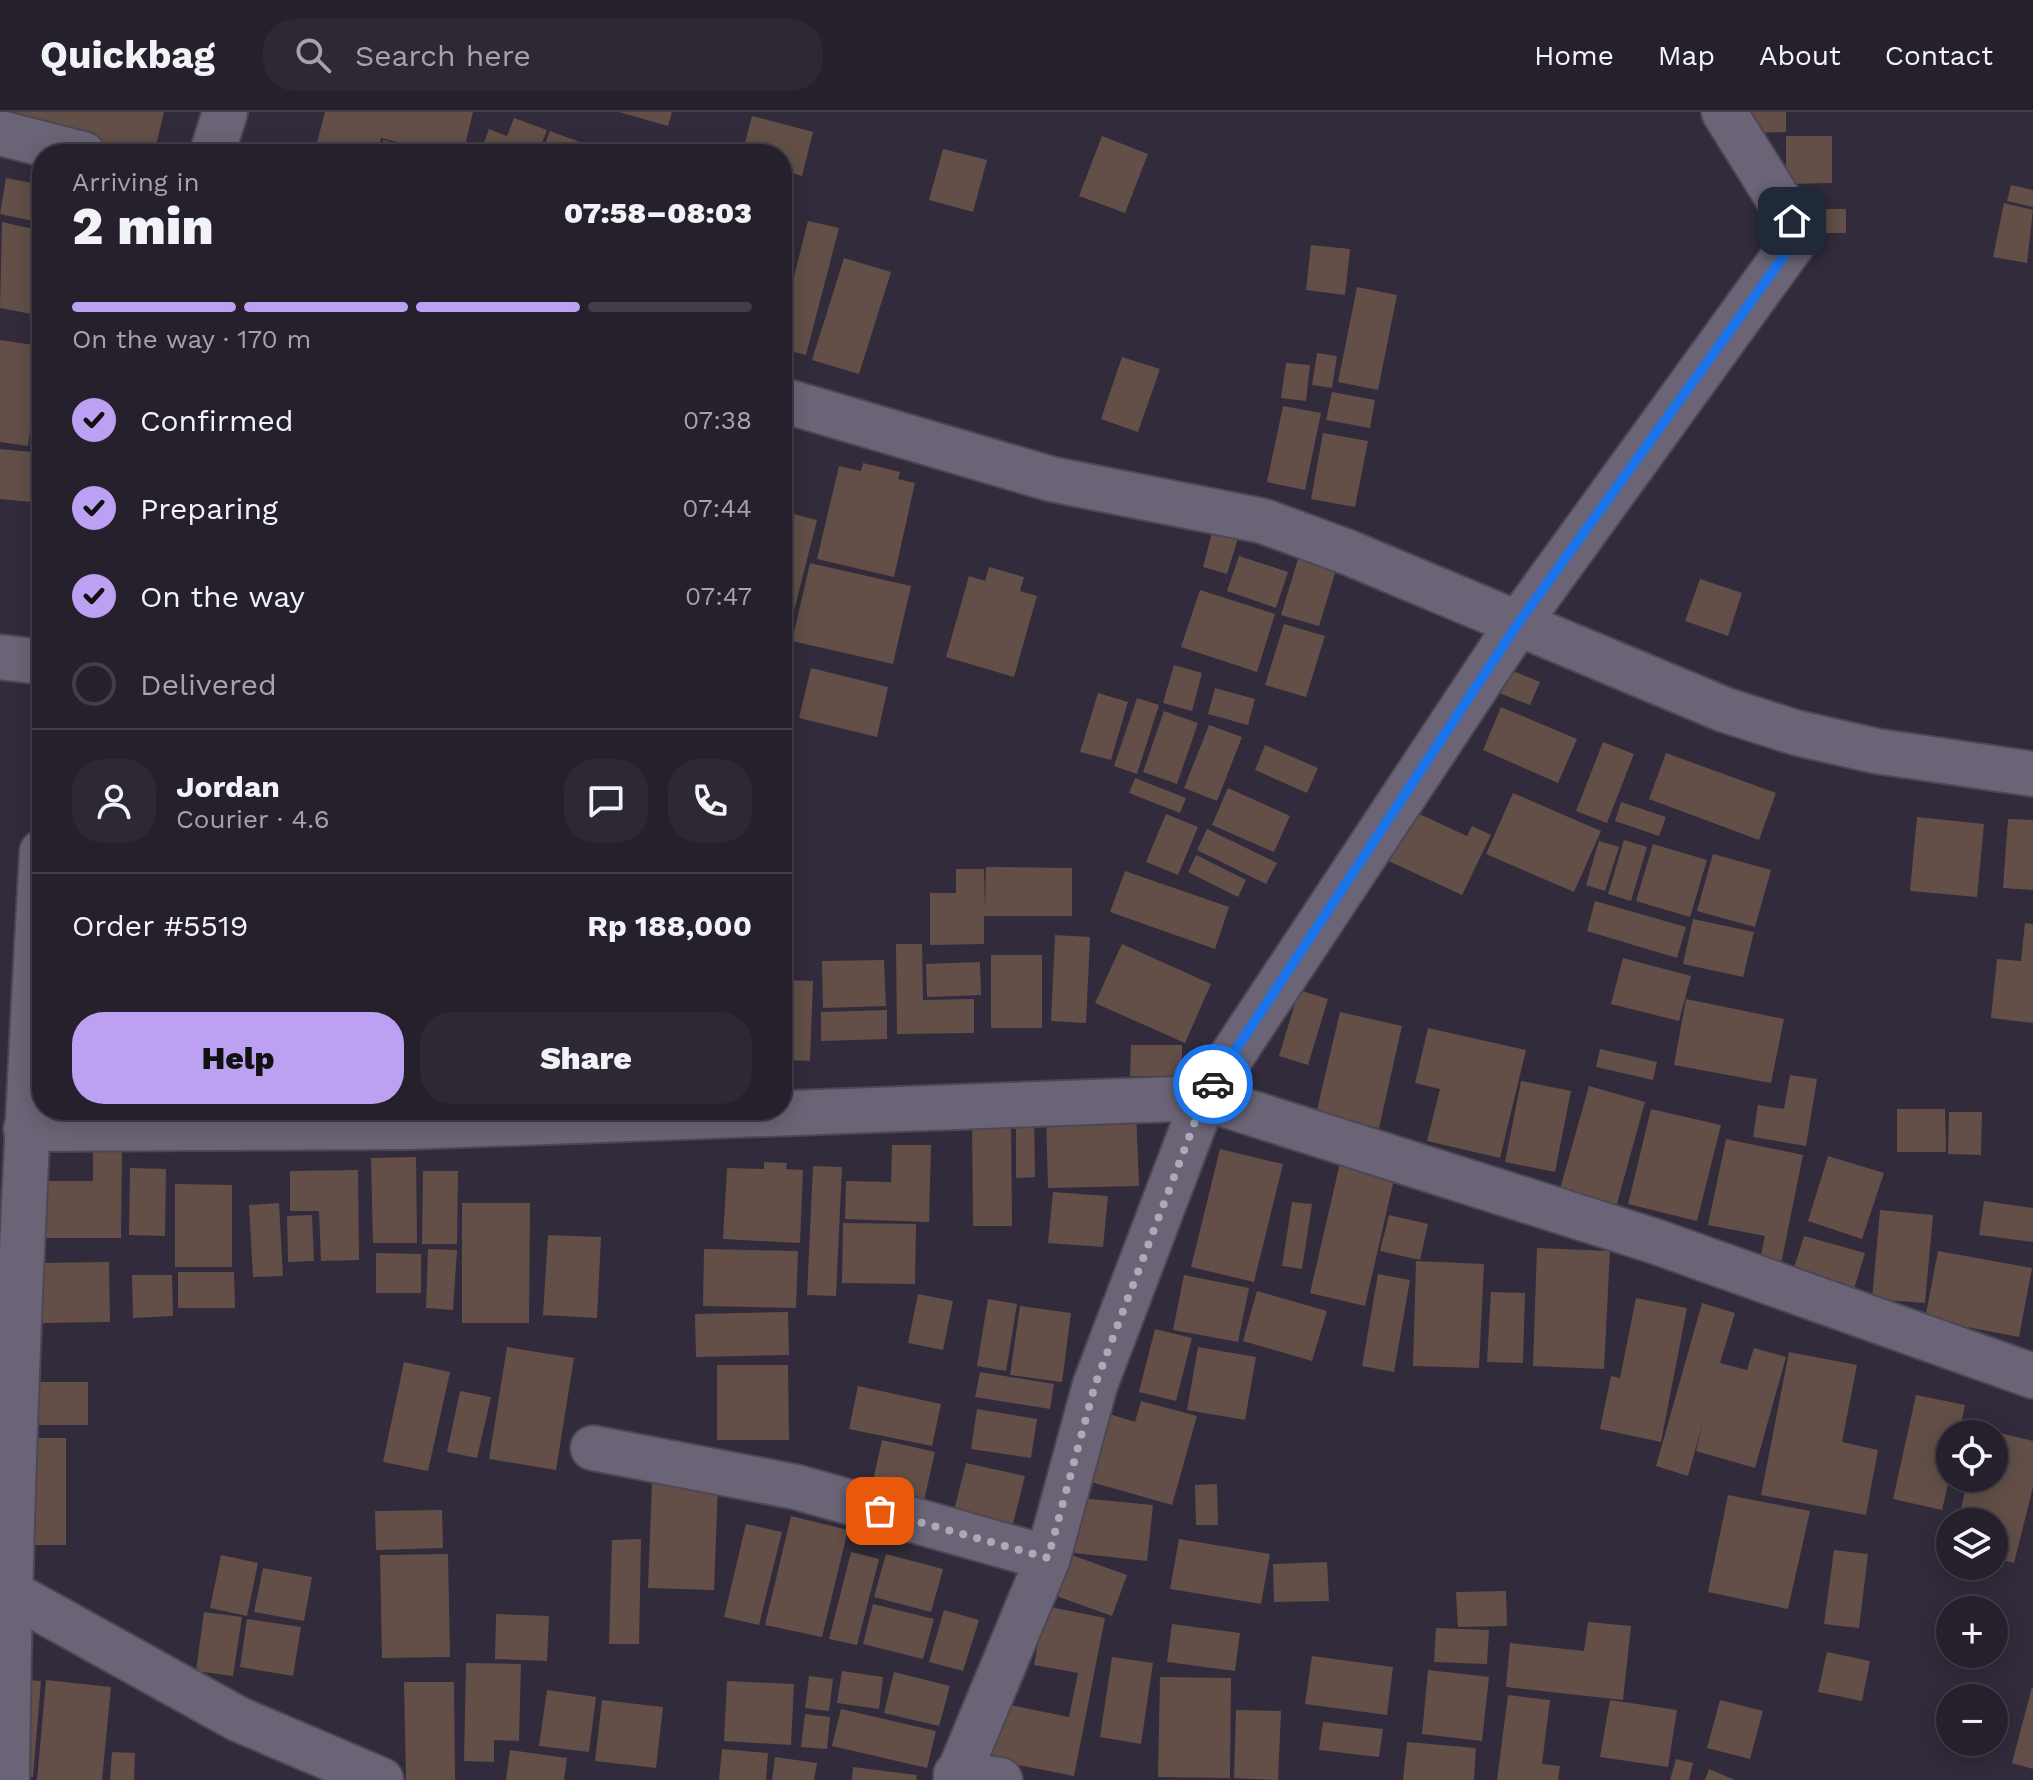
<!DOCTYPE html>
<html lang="en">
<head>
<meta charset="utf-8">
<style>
  :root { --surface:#25202c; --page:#2d2834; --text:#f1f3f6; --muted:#a3a3a9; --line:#423e48; --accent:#bca0f2 }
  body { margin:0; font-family:"Work Sans",sans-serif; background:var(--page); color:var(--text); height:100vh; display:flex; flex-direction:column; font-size:30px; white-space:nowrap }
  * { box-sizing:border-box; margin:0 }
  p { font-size:26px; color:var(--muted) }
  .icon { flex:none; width:44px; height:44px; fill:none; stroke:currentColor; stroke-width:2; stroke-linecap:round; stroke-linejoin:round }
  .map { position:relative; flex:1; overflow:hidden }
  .sheet { position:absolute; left:32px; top:32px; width:760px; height:976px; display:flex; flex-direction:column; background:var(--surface); border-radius:32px; box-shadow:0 4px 20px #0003,0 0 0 2px var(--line) }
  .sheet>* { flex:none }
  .fabs { position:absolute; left:1936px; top:1308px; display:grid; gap:16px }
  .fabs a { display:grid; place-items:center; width:72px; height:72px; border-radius:50%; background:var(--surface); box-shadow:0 4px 20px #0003,0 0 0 2px var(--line); font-size:40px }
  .pin { position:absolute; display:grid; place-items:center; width:68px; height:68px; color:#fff; margin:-34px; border-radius:16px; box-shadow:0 4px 12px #0006 }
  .courier { position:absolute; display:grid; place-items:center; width:80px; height:80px; margin:-40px; border:6px solid #1a73e8; border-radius:50%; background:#fff; color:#222; box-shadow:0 2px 10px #0007 }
  .headline em { font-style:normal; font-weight:800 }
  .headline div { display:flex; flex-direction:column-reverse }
  .headline { display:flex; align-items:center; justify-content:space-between; height:136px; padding:0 40px }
  h1 { font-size:52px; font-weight:800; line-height:60px }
  .bar { display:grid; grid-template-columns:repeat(4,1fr); gap:12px 8px; align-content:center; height:96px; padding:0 40px }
  .bar i { height:10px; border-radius:6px; background:var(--line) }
  .bar .selected { background:var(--accent) }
  .bar p { grid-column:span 4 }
  .line { display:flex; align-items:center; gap:20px; padding:0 40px; border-top:2px solid var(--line) }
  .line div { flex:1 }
  .round { display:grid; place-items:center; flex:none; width:84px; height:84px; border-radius:32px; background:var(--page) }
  ol { padding:0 40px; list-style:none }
  li { display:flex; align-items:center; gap:24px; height:88px }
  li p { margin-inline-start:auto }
  li .icon { padding:8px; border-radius:50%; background:var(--accent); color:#111; stroke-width:4 }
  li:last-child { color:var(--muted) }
  li i { width:44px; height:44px; border:4px solid var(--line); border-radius:50% }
  .cta { display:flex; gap:16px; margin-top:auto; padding:16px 40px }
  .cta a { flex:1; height:92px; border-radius:32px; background:var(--accent); color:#111; font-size:32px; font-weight:800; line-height:92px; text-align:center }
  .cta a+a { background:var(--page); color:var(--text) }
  header { display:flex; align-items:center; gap:48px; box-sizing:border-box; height:112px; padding:0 40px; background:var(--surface); border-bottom:2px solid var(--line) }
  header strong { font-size:38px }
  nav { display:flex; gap:44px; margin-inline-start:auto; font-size:28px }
  .search { width:560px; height:72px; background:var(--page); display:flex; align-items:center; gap:20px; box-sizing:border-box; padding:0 28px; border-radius:32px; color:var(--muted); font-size:30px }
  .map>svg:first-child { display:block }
  .building { fill:#634f48 }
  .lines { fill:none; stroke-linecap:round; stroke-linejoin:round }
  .minor-casing { stroke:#4d4755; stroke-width:48 }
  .minor { stroke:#6a6476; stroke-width:44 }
  .done { stroke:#ada9b6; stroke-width:8; stroke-dasharray:0 14.4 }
  .route { stroke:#1a73e8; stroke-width:10 }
</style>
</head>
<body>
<header>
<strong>Quickbag</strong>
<div class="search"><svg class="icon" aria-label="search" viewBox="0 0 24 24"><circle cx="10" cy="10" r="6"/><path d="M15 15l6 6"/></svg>Search here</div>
<nav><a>Home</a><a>Map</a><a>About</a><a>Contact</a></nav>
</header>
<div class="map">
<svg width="2033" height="1668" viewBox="0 0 2033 1668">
  <rect width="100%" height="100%" fill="#312b3b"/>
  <!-- building -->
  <g class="building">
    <polygon points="10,0 164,0 154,42 92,42 5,20"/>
    <polygon points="325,0 473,0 463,42 446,42 381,26 377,42 314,42"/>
    <polygon points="619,0 672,0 668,14"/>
    <polygon points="1750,0 1786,0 1786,20 1750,21"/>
    <polygon points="752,4 813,20 802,64 782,58 782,42 742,42"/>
    <polygon points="514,6 547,18 538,42 480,42 489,17 507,24"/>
    <polygon points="550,19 607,40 606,42 541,42"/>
    <polygon points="1102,24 1148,42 1125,101 1079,84"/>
    <polygon points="1786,24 1832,24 1832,71 1786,72"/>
    <polygon points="383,28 435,41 435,42 380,42"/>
    <polygon points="943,37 987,48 973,100 929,88"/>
    <polygon points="6,66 42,73 42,111 0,102"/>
    <polygon points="2011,73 2033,78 2033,95 2007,89"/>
    <polygon points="2004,91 2033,98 2027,151 1993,145"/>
    <rect x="1804" y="97" width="42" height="24"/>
    <polygon points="808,109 839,116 806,243 782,237 782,213"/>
    <polygon points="2,110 42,119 42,204 0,196"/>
    <polygon points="1311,133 1350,137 1345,183 1306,178"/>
    <polygon points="844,146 891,160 859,262 812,248"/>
    <polygon points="1357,175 1397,183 1378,278 1338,270"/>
    <polygon points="0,228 41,234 38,255 42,255 42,301 32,300 28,334 0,330"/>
    <polygon points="1317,241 1337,244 1332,276 1312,273"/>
    <polygon points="1122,245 1160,257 1138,320 1101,307"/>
    <polygon points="1286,251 1310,253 1306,289 1281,286"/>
    <polygon points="1332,280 1375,288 1370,316 1326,308"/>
    <polygon points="1283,294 1321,301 1305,378 1267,370"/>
    <polygon points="1323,321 1368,329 1355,395 1311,387"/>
    <polygon points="0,337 42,341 42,391 0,387"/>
    <polygon points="863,351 900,360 898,367 915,371 894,465 817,447 839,354 861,359"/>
    <polygon points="782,399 817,408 785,534 782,534"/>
    <polygon points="1214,413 1240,420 1227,462 1203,455"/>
    <polygon points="1239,444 1288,460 1276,496 1227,479"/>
    <polygon points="1298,447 1336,458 1319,514 1281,503"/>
    <polygon points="810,451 911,474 893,552 792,529"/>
    <polygon points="989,455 1024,465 1020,479 1037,484 1014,565 946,545 969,464 985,469"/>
    <polygon points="1700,467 1742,481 1728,524 1685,509"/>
    <polygon points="1200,478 1275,502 1257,560 1181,535"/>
    <polygon points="1284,512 1325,524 1306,585 1265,573"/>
    <polygon points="1174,553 1202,561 1192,599 1163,591"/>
    <polygon points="811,556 888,575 877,625 799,606"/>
    <polygon points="1508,557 1540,570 1530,593 1499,581"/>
    <polygon points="1215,576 1255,587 1248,613 1208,602"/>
    <polygon points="1098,581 1128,590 1111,648 1080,640"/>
    <polygon points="1137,586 1159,593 1137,662 1114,654"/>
    <polygon points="1501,595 1577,627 1558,671 1483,638"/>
    <polygon points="1164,599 1198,611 1177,672 1143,660"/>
    <polygon points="1209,613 1242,625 1217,689 1184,676"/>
    <polygon points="1603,630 1634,642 1607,711 1576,699"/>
    <polygon points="1265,633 1318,656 1307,681 1255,658"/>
    <polygon points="1666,641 1776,681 1759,728 1649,687"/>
    <polygon points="1135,666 1186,686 1180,701 1129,681"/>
    <polygon points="1228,676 1290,704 1274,740 1212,713"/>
    <polygon points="1513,681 1601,719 1574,780 1486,742"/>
    <polygon points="1621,690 1666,705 1659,724 1615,709"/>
    <polygon points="1404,695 1467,724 1472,714 1491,723 1462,783 1380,745"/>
    <polygon points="1166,702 1198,715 1178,763 1146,750"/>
    <polygon points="1917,705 1984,712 1977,785 1910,779"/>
    <polygon points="2008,707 2033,708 2033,778 2003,776"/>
    <polygon points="1207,717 1277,751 1266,772 1197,738"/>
    <polygon points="1624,728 1647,735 1631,789 1608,782"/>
    <polygon points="1599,729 1619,735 1605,779 1586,773"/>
    <polygon points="1653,732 1707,748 1690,805 1636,789"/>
    <polygon points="1713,742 1771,758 1755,815 1697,799"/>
    <polygon points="1196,743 1246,768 1238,785 1188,760"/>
    <polygon points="986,755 1072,756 1072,804 984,804 984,832 930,833 930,781 956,781 956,757 984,757 985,796"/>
    <polygon points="1125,759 1229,795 1215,837 1110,800"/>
    <polygon points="1595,789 1686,815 1677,846 1587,819"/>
    <polygon points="1693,807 1754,820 1743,865 1683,852"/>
    <polygon points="2025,811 2033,812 2033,911 1991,906 1997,847 2021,849"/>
    <polygon points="1055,823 1090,825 1086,911 1051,909"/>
    <polygon points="896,832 922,832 923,888 974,887 974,921 897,922"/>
    <polygon points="1122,832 1211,872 1185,931 1095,891"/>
    <rect x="991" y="843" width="51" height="73"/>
    <polygon points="1623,846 1691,864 1679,909 1611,892"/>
    <polygon points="884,848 886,894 823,896 822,849"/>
    <polygon points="980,850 981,883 927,885 926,852"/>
    <polygon points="782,868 813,869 810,949 782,948"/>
    <polygon points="1299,878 1328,887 1308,953 1279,944"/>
    <polygon points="1686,887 1784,907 1771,971 1674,953"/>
    <polygon points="887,898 887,927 821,929 821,900"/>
    <polygon points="1340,900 1402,914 1379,1016 1316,1002"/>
    <polygon points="1428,916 1526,938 1500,1046 1427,1029 1440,977 1415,971"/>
    <polygon points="1131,933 1182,933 1182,964 1130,964"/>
    <polygon points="1600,937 1657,950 1653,968 1596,955"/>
    <polygon points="1790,963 1817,967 1806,1034 1753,1025 1758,993 1784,997"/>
    <polygon points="1521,969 1571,979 1555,1060 1505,1050"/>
    <polygon points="1589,974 1645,990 1615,1099 1558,1084"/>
    <polygon points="1651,997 1721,1013 1697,1109 1628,1092"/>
    <polygon points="1897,997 1945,997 1946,1040 1897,1040"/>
    <polygon points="1136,998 1139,1074 1048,1076 1046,1000"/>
    <polygon points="1949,1000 1982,1000 1981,1043 1948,1042"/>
    <polygon points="1016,1001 1034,1001 1035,1065 1016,1066"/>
    <polygon points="972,1003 1011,1003 1012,1114 973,1114"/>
    <polygon points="1726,1027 1803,1043 1780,1157 1759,1152 1765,1124 1708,1113"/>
    <polygon points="892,1033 931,1033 929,1110 845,1107 846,1069 891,1070"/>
    <polygon points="93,1037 122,1037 121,1126 44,1126 44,1069 93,1069"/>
    <polygon points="1220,1037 1283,1052 1254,1170 1191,1155"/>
    <polygon points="1828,1044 1884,1061 1862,1127 1808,1109"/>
    <polygon points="416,1045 417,1131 373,1131 371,1046"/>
    <polygon points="764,1050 787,1051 786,1057 803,1058 800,1131 723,1127 727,1056 764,1057"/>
    <polygon points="1340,1051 1395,1063 1365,1194 1310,1181"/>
    <polygon points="813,1054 842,1055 836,1184 807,1183"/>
    <polygon points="130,1056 166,1057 165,1124 129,1123"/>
    <polygon points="358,1058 359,1148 321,1149 319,1099 290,1099 290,1059"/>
    <polygon points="423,1059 458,1059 457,1132 422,1132"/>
    <polygon points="175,1072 232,1073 232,1155 175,1155"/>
    <polygon points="1053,1080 1108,1084 1103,1135 1048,1131"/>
    <polygon points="1984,1089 2033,1096 2033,1130 1979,1123"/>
    <polygon points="1292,1090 1312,1092 1302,1157 1282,1154"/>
    <polygon points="279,1091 283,1164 253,1165 249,1093"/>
    <polygon points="462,1091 530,1091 529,1211 462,1211"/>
    <polygon points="1880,1098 1933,1103 1925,1191 1872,1187"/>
    <polygon points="312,1103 314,1149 288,1150 287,1104"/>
    <polygon points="1389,1103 1428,1112 1420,1148 1380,1139"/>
    <polygon points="843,1111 916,1112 915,1172 842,1171"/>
    <polygon points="548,1123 601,1125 597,1206 543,1203"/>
    <polygon points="1804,1124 1865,1141 1854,1177 1793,1159"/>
    <polygon points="1537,1136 1610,1139 1604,1257 1533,1254"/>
    <polygon points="428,1137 457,1138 453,1198 426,1196"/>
    <polygon points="704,1137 798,1139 796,1196 703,1194"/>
    <polygon points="1938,1139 2032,1156 2019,1225 1925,1207"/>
    <polygon points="376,1141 421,1142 421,1181 376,1181"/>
    <polygon points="1416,1149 1484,1152 1479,1256 1413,1254"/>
    <polygon points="109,1150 110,1210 39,1211 38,1151"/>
    <polygon points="178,1160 234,1160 235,1196 178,1196"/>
    <polygon points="1378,1162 1410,1168 1394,1260 1362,1254"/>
    <polygon points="132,1163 172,1163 173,1204 133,1206"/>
    <polygon points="1184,1163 1249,1176 1238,1230 1173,1218"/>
    <polygon points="1257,1179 1327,1199 1312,1249 1243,1229"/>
    <polygon points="1491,1180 1525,1181 1523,1251 1487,1250"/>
    <polygon points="918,1182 953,1189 943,1238 908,1231"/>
    <polygon points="1636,1186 1687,1196 1661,1330 1600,1317 1611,1264 1620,1266"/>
    <polygon points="988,1187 1017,1192 1006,1259 977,1254"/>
    <polygon points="1702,1191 1735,1201 1720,1251 1747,1258 1754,1236 1786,1245 1755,1356 1696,1339 1703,1310 1688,1364 1656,1354"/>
    <polygon points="1020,1194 1071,1201 1062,1270 1010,1263"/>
    <polygon points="788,1200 789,1243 696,1245 695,1202"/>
    <polygon points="1155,1217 1192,1226 1176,1289 1139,1280"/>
    <polygon points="507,1235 574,1246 556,1358 489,1347"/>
    <polygon points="1198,1235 1256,1245 1245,1308 1187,1298"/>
    <polygon points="1789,1240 1857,1253 1842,1330 1878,1338 1866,1403 1761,1383"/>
    <polygon points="404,1250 450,1260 428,1359 383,1350"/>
    <polygon points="717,1253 788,1253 789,1328 717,1328"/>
    <polygon points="980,1260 1054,1272 1050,1297 975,1285"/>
    <rect x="29" y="1270" width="59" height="43"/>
    <polygon points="858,1274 941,1292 932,1334 849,1317"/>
    <polygon points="460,1279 491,1285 477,1346 447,1340"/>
    <polygon points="1916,1283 1965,1293 1959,1322 1950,1322 1950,1364 1942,1398 1893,1387"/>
    <polygon points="1141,1289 1197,1304 1172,1393 1084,1368 1103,1300 1135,1310"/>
    <polygon points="977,1297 1037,1307 1031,1346 971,1337"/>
    <polygon points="1980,1316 2033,1329 2033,1375 2014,1451 1994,1446 1994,1410 1958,1410 1968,1366 1994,1366 1994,1322 1979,1322"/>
    <rect x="25" y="1326" width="41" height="107"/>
    <polygon points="882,1328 935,1340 921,1402 868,1391"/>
    <polygon points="966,1351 1025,1364 1010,1424 951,1410"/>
    <polygon points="652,1371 718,1373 714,1478 648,1476"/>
    <polygon points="1217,1372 1218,1413 1196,1413 1195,1373"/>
    <polygon points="1728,1383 1810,1399 1788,1497 1708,1480"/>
    <polygon points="1080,1386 1153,1393 1147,1449 1074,1441"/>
    <polygon points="442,1398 443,1436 376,1438 375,1399"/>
    <polygon points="791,1404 848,1418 822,1525 765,1513"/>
    <polygon points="746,1412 782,1420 759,1513 724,1505"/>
    <polygon points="641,1427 639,1532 609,1532 612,1428"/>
    <polygon points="1179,1427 1270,1442 1261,1492 1170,1477"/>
    <polygon points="1834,1438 1868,1442 1859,1516 1824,1512"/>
    <polygon points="851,1440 879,1447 857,1533 829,1527"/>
    <polygon points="1066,1441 1127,1463 1112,1504 1051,1482"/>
    <polygon points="448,1442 450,1545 382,1546 380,1443"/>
    <polygon points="886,1442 943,1457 931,1500 874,1485"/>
    <polygon points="221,1443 258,1451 247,1504 210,1496"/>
    <polygon points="1327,1450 1329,1489 1274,1490 1273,1452"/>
    <polygon points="263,1456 312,1465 304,1509 254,1500"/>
    <polygon points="1506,1479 1507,1514 1458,1515 1456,1480"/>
    <polygon points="873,1492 934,1507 923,1547 863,1532"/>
    <polygon points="1045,1494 1105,1506 1074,1664 989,1647 1000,1591 1069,1605 1078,1561 1034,1553"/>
    <polygon points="944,1498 979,1508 963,1559 929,1550"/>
    <polygon points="204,1500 242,1505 233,1564 196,1559"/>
    <polygon points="496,1502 549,1504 547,1549 495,1547"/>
    <polygon points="247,1507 301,1515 293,1564 240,1555"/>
    <polygon points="1588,1510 1631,1514 1623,1588 1506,1575 1510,1531 1584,1539"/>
    <polygon points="1172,1512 1240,1521 1235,1559 1167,1550"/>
    <polygon points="1436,1516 1489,1518 1487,1552 1434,1550"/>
    <polygon points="1827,1540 1870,1549 1862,1589 1818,1580"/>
    <polygon points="1312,1544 1393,1555 1387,1603 1305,1592"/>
    <polygon points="1112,1545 1153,1551 1141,1632 1100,1625"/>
    <polygon points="466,1551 521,1552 519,1629 494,1628 494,1650 464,1649"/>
    <polygon points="1428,1558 1489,1565 1482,1629 1422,1622"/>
    <polygon points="842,1559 883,1565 879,1597 837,1591"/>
    <polygon points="894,1560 950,1574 939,1614 884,1601"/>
    <polygon points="809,1564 833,1567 829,1599 805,1596"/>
    <polygon points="1160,1565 1231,1566 1230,1666 1158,1665"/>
    <polygon points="18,1567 41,1569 33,1665 10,1664"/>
    <polygon points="46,1568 111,1575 102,1668 37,1668"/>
    <polygon points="727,1569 794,1572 791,1633 724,1629"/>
    <polygon points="404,1570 454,1570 455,1668 406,1668"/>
    <polygon points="2032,1575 2033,1576 2033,1657 2012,1651"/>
    <polygon points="547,1578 596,1585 589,1640 539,1634"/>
    <polygon points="1508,1583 1550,1588 1542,1652 1560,1654 1558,1668 1497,1668"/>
    <polygon points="602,1588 663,1595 656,1656 595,1649"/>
    <polygon points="1610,1588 1677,1598 1668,1655 1600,1645"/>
    <polygon points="1720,1588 1763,1599 1750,1647 1707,1636"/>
    <polygon points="841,1597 936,1619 927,1656 832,1634"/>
    <polygon points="1236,1598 1281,1599 1278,1668 1234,1666"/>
    <polygon points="805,1602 830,1605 827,1637 801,1635"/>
    <polygon points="1323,1610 1383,1617 1379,1645 1319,1638"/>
    <polygon points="1407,1630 1476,1636 1474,1668 1403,1668"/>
    <polygon points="722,1637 768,1641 766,1668 719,1668"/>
    <polygon points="510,1638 567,1646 564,1668 506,1668"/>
    <polygon points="112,1640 135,1641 134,1668 110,1668"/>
    <polygon points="775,1645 817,1651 814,1668 772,1668"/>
    <polygon points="1676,1647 1693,1651 1689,1668 1670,1668"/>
    <polygon points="853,1655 917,1663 916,1668 852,1668"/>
    <polygon points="1709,1657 1735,1668 1705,1668"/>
  </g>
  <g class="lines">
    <defs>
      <g id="minor">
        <polyline points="0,21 83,42"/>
        <polyline points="212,42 225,0"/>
        <polyline points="782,288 1051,367 1263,409 1347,440 1725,598 1797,621 1876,639 2033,662"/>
        <polyline points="0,545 42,550"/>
        <polyline points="26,1017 409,1015 1204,986 1654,1129 2033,1264"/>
        <polyline points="593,1336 796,1375 1048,1446"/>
        <polyline points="9,1480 238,1607 381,1668"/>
        <polyline points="956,1662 1000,1668"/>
        <path d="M7 1668C10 1358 25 1049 42 740"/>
        <polyline points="956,1668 1048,1446 1095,1273 1204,986 1517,513 1794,130 1796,120 1792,109 1724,0"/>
      </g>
    </defs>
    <!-- minor casing -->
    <use href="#minor" class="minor-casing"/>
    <!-- minor -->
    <use href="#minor" class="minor"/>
  </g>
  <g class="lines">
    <!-- done -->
    <polyline class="done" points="880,1399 1048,1446 1095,1273 1204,986 1213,972"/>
    <!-- route -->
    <polyline class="route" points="1213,972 1517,513 1794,130 1796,120 1792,109"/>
  </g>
</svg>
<div class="fabs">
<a><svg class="icon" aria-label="locate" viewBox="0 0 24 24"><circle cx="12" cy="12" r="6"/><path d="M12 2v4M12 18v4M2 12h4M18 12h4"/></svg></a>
<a><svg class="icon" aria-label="layers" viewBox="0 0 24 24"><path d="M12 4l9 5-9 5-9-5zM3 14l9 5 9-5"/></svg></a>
<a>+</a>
<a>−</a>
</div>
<div class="pin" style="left:880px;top:1399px;background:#ea580c"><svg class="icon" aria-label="bag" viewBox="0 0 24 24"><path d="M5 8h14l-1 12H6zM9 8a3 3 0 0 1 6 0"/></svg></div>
<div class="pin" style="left:1792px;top:109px;background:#1f2937"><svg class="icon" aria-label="home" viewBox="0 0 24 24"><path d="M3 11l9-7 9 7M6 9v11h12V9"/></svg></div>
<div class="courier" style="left:1213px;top:972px"><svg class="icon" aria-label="car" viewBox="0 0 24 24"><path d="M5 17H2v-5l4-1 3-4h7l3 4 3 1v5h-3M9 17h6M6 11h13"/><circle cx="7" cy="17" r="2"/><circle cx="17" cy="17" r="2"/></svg></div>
<section class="sheet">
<div class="headline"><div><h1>2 min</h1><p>Arriving in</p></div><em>07:58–08:03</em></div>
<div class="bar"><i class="selected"></i><i class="selected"></i><i class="selected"></i><i></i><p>On the way · 170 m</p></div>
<ol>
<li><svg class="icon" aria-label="check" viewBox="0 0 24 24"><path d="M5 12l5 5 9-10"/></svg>Confirmed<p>07:38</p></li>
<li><svg class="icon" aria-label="check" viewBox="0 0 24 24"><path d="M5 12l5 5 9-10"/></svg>Preparing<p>07:44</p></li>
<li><svg class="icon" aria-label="check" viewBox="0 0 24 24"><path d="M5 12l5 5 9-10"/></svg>On the way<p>07:47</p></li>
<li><i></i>Delivered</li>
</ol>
<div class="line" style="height:144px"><a class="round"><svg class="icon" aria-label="person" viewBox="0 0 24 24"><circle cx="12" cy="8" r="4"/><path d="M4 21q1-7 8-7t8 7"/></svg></a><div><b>Jordan</b><p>Courier · 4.6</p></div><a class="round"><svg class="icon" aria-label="chat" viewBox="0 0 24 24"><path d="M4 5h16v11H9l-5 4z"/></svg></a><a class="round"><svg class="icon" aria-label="phone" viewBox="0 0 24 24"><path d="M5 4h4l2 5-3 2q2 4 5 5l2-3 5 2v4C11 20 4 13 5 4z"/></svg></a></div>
<div class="line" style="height:104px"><div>Order #5519</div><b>Rp 188,000</b></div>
<div class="cta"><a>Help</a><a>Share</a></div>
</section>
</div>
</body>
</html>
